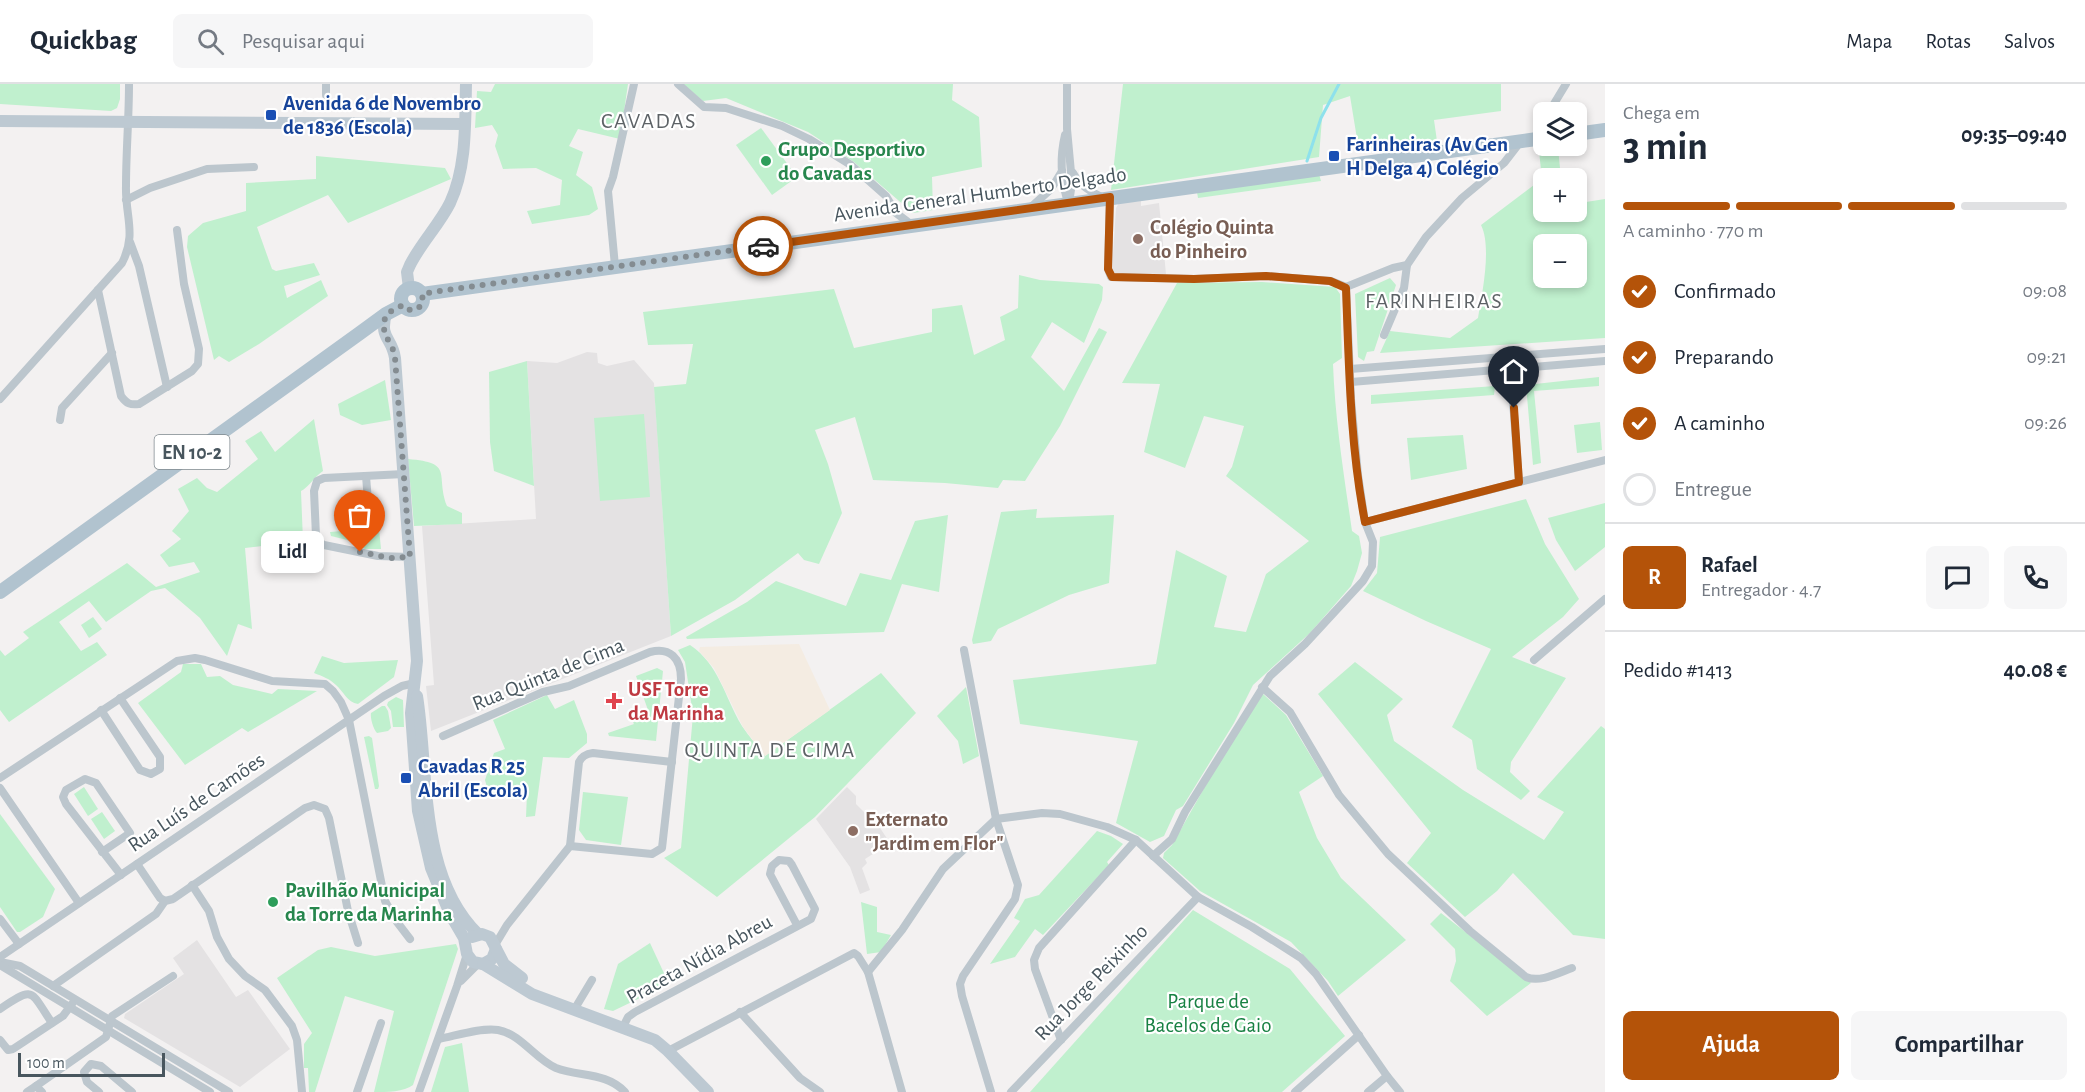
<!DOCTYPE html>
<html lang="pt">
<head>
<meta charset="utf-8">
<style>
  :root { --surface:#fff; --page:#f6f6f7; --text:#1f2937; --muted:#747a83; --line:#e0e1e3; --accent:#b45309 }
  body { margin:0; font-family:"Alegreya Sans",sans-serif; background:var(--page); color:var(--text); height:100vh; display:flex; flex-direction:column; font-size:22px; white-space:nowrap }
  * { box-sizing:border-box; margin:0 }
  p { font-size:20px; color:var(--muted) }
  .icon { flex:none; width:33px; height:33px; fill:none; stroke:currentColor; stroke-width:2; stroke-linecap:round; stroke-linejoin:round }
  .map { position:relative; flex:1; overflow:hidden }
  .sheet { display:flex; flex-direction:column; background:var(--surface); width:480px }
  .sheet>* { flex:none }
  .buttons { position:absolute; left:1533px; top:18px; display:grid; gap:12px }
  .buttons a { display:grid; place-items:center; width:54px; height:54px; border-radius:9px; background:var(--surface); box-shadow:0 3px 9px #0003; font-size:30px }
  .scale { position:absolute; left:18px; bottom:15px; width:147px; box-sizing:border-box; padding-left:6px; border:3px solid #48565e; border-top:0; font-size:16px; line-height:21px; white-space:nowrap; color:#48565e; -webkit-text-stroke:4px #fff; paint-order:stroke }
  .pin { position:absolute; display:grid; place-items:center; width:51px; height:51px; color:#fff; margin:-62px -26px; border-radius:50% 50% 50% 0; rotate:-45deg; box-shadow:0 0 6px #0007 }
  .pin .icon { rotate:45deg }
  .courier { position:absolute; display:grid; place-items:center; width:60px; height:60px; margin:-30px; border:4px solid #b45309; border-radius:50%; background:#fff; color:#222; box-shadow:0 2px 8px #0007 }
  .bubble { position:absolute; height:42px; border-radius:9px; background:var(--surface); box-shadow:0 3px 9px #0003; font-size:20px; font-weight:700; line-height:42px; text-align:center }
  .head em { font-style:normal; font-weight:700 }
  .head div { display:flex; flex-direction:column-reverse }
  .head { display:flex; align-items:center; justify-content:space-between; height:102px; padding:0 18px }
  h1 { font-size:39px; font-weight:700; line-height:45px }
  .bar { display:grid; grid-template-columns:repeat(4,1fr); gap:9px 6px; align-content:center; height:72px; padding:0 18px }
  .bar i { height:8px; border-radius:4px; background:var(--line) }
  .bar .active { background:var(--accent) }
  .bar p { grid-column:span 4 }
  .line { display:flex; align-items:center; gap:15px; padding:0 18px; border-top:2px solid var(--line) }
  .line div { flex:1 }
  .round { display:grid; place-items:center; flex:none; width:63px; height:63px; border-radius:9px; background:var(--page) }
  ol { padding:0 18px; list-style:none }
  li { display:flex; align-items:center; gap:18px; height:66px }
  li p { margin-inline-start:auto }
  li .icon { padding:6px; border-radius:50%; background:var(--accent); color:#fff; stroke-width:4 }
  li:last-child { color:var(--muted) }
  li i { width:33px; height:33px; border:3px solid var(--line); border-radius:50% }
  .action { display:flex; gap:12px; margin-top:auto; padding:12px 18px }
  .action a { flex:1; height:69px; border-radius:9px; background:var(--accent); color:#fff; font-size:24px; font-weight:700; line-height:69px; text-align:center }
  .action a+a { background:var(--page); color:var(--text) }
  header { display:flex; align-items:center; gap:36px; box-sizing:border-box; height:84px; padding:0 30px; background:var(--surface); border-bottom:2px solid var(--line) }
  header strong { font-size:28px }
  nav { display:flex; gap:33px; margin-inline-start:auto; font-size:21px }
  .search { width:420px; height:54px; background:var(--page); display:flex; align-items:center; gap:15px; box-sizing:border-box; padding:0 21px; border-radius:9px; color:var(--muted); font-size:22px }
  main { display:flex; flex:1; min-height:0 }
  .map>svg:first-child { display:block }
  .education { fill:#e4e2e3 }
  .green { fill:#c0f0ce; fill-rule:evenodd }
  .sand { fill:#f4ece2 }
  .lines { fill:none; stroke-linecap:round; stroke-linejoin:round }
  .stream { stroke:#8ee1ec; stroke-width:3 }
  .street { stroke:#bcc6cd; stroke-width:8 }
  .secondary { stroke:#bdc9d2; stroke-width:12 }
  .primary { stroke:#b1c3cf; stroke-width:14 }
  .done { stroke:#848c91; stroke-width:6; stroke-dasharray:0 10.8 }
  .route { stroke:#b45309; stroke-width:8 }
  .transit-dot { fill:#1a4fb4; stroke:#fff; stroke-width:2 }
  .leisure-dot { fill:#2e9e5b; stroke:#fff; stroke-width:2 }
  .education-dot { fill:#8d6e63; stroke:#fff; stroke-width:2 }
  .health-dot { fill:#e0444e; stroke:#fff; stroke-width:2 }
  .labels { text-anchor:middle; stroke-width:4.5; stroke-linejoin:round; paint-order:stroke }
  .shield { fill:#fff; stroke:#7f898e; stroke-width:1.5 }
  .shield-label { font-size:20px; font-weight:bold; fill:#48565e }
  .transit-label { font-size:21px; font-weight:bold; fill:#164399; stroke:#fff; text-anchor:start }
  .leisure-label { font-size:21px; font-weight:bold; fill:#27864d; stroke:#fff; text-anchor:start }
  .street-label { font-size:21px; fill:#48565e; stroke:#fff }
  .education-label { font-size:21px; font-weight:bold; fill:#785e54; stroke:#fff; text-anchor:start }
  .health-label { font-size:21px; font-weight:bold; fill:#be3a42; stroke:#fff; text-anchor:start }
  .park-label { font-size:21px; fill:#188143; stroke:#fff }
  .neighbourhood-label { font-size:22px; letter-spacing:1.5px; fill:#5d6266; stroke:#fff }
</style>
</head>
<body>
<header>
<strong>Quickbag</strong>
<div class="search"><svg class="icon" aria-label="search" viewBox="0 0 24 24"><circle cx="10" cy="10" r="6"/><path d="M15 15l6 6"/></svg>Pesquisar aqui</div>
<nav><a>Mapa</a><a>Rotas</a><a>Salvos</a></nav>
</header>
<main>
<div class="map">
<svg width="1605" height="1008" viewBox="0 0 1605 1008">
  <rect width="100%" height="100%" fill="#f3f1f1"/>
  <!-- education -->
  <g class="education">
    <polygon points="1141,117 1141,122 1159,119 1166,190 1115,189 1112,187 1116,124 1119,119"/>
    <polygon points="587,268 597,269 598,279 607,282 634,276 654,299 671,552 431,647 426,602 434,601 422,442 536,435 527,277 557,279"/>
    <polygon points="847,703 856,712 856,720 865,729 870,729 890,759 865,775 867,779 862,784 870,806 860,810 850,783 816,735"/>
    <polygon points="197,856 236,913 248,906 290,965 240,1003 124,934 125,930 184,890 173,874"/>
  </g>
  <!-- green -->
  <g class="green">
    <polygon points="0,0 120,0 120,15 117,24 111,27 0,20"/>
    <polygon points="495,0 628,0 620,55 578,45 569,62 583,68 576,91 592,103 598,125 589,131 532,140 527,127 560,121 562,96 536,84 503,85 495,62 498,51 492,41 475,44 477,7 491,8"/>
    <polygon points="683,0 953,0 952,16 979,33 982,83 932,93 933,126 913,129 854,78 808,48 726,14 703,17"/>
    <polygon points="1123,0 1501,0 1501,27 1434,36 1437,57 1359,67 1350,12 1323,21 1319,73 1111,106"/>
    <polygon points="761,44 797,93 772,111 736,61"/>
    <path d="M1558 64 1561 94H1544V128H1566L1567 132 1585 127 1586 118 1605 115V254L1380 269 1390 247 1450 254 1478 234C1482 210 1492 163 1481 141L1542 95 1539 67ZM1544 160H1576V194H1544Z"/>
    <polygon points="316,72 445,84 451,95 348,139 328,111 257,143 272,185 276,187 314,179 320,191 284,202 287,214 321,196 328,212 259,260 229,278 219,272 214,276 187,163 188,152 203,139 246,127 246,99 316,95"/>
    <polygon points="1319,90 1321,97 1198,114 1197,108"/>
    <polygon points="1019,191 1040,196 1099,200 1103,203 1102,216 1084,259 1052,238 1031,273 1064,307 1099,244 1107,248 1060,342 1025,397 1003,396 998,404 945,399 873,396 855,333 815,346 828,380 842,429 819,480 804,476 798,469 735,516 671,552 654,303 686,300 693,260 648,261 643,228 834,205 854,264 932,248 932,225 962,221 974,271 1005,256 1000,233 1018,224"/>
    <polygon points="1390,194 1396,201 1374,267 1367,268 1364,277 1358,273 1355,210"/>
    <path d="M1262 198 1335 203 1340 210 1342 274 1333 280C1335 336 1344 391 1352 447L1359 452 1362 469 1357 487 1351 502 1310 549 1253 601 1234 639 1183 722 1176 726 1164 752 1150 758 1116 739 1138 657 1020 640 1013 596 1156 580 1176 466 1227 492 1214 543 1246 548 1266 490 1309 457 1226 392 1232 383 1244 342 1204 332 1185 384 1144 368 1160 300 1122 299 1177 199Z"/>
    <polygon points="527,277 534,402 494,387 490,358 489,288"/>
    <polygon points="1599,293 1599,302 1534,307 1541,379 1533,381 1526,301"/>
    <polygon points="385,296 391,336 362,341 340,331 338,320"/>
    <polygon points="1495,302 1494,311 1371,320 1371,311"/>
    <polygon points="644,330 650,413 600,417 594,334"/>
    <path d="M314 335 323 387C315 392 308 404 301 407L303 457 245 464 252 545 238 540 227 572 200 534 165 504 151 507 106 538 89 517 59 538 81 567 97 558 107 571 9 638 0 626V566L5 572 29 554 23 548 127 479 156 503 200 488 194 478 169 483 160 471 181 455 172 447 189 427 178 405 197 394 207 404 217 408 258 375 245 357 261 347 275 368Z"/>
    <polygon points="1600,338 1602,366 1577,369 1574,341"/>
    <polygon points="1463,351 1467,385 1411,396 1407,354"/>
    <path d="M408 375C455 379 435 390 447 422L462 429V440L414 442Z"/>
    <polygon points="1526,415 1545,460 1579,515 1563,533 1512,573 1566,594 1511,678 1510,688 1530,707 1521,716 1477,685 1472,656 1452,643 1491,565 1426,537 1363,507 1377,489 1380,453"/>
    <polygon points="1605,419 1605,463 1575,487 1556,456 1548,434"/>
    <polygon points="1037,425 1036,434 1114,431 1109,499 1069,511 998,545 991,557 973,560 972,556 1001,428"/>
    <polygon points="948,431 939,508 902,500 884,548 687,555 686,553 747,518 776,497 846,522 860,489 891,496 915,437"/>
    <polygon points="379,444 381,465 365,465 347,456 331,452 330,448"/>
    <polygon points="93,533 102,545 89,554 81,541"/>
    <path d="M690 561C719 580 725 614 742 642 749 653 758 662 765 672L881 589 916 629 815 733 717 813 664 774 681 764 693 631 685 578 678 566Z"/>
    <path d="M322 572 344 579 398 576 394 593 358 620C347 618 344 608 336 601 330 595 322 592 314 589Z"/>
    <polygon points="1355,578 1403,615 1387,631 1394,657 1463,706 1544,756 1564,728 1537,713 1601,642 1605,645 1605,855 1573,851 1513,789 1497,807 1465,833 1407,779 1431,749 1318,610"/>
    <polygon points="183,580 201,580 207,593 220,592 233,601 272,610 278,605 317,607 248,648 242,644 185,681 138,619 181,588"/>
    <polygon points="657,584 663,587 656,657 609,652 608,649 634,640 632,637 649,629 636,592"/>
    <polygon points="966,603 979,672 963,680 958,657 937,632"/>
    <polygon points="1262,609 1286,631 1323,692 1299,708 1317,754 1341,794 1406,856 1338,912 1328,897 1291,858 1200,807 1163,774 1164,769 1172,761 1220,676"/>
    <polygon points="547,611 555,625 574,616 587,650 587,659 569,674 543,673 535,732 526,733 527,709 490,714 485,696 494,669 505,665 493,636"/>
    <polygon points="396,613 403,616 404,643 393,643 391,627 387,621 388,618"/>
    <path d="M382 622H385L388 627 391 644 388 647 377 649C373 645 370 633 371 629Z"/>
    <polygon points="369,652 372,654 379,702 378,705 375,705 364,653"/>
    <polygon points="84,703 98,725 88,732 74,710"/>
    <polygon points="583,708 628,713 621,761 586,756 579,746"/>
    <polygon points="102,728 115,747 104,755 91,735"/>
    <polygon points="0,730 55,805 43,833 20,848 17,848 0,823"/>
    <polygon points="1097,747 1111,752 1123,760 1107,778 1109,781 1043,851 1035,845 1015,873 990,880 1020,837 1014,834 1025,815 1039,811"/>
    <polygon points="861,818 877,823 877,848 891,851 881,868 867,870"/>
    <polygon points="1193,826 1290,885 1345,952 1282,1008 1030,1008"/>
    <polygon points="1441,829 1531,899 1487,932 1450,897 1456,877 1455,865 1430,840"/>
    <polygon points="650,859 669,900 613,927 604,925 618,880"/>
    <path d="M456 860 458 865 413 1001C404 1008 387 1008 374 1008L394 927 345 912 315 1008H309L308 984H304V960L312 949 277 894 318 866 331 863 375 872Z"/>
    <polygon points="462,959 469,1008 431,1008 445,963"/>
  </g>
  <!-- sand -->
  <polygon class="sand" points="799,560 830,626 765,672 743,643 714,584 699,567 700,563"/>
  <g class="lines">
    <!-- stream -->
    <polyline class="stream" points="1307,77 1321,34 1339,0"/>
    <!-- street -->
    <g class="street">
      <polyline points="678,0 704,23 726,24 782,42 809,55 851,81 886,112 896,129 912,141"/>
      <polyline points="1067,0 1067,45 1072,99 1069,119"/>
      <polyline points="326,11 326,0"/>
      <polyline points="1549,28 1566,0"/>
      <path d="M1065 51C1060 72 1061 95 1067 115"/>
      <polyline points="1539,55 1544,39"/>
      <path d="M1073 89C1080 102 1091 108 1104 114"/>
      <polyline points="1110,113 1108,185 1111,193 1194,195 1266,192 1331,197 1346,203"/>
      <polyline points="126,116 150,104 207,85 254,83"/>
      <polyline points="1030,124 1051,105 1062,87"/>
      <polyline points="130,158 139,182 167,303"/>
      <polyline points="615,182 608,107 613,93 634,0"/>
      <path d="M98 206 121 312C127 320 130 321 139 320L192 287 198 280 199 265 184 200 177 146"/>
      <polyline points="1384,251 1404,204 1407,181"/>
      <polyline points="1350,285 1605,265"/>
      <polyline points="1351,298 1605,277"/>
      <polyline points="1512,304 1519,398"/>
      <path d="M0 315 122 179C137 150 125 132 126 102 126 68 129 34 129 0"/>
      <polyline points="60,336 62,324 112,269"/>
      <polyline points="404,390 324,394 317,397 314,407 316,452 318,457 324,461 378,472 410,473"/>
      <polyline points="366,392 370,443"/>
      <polyline points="1365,438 1605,376"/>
      <polyline points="964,566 996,735 1018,801 1015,815 963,892 960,900 962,912 991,1008"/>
      <polyline points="1534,576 1605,515"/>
      <path d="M1262 603 1290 628 1339 711 1388 770 1470 847 1526 893C1540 899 1558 889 1572 884"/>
      <polyline points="101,626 140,686 151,690 160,685 160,673 120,614"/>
      <path d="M443 652 543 608 569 602 650 568C670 563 681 574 681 595L662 764 652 770 570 762"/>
      <polyline points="0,694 177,577 195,574 205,576 272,597 325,600 333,607 341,618 349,636 385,817 397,838 410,855"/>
      <polyline points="0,704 79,819"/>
      <polyline points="996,735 1042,729 1060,730 1107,743 1136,756 1198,813 1252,843 1301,874 1316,890 1387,992 1400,1008"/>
      <polyline points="102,768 130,749 96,699 85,695 66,706 63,713 66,720 121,791"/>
      <polyline points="1153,772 1172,755 1185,728 1270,592 1305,560 1363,497 1372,482 1373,458 1365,438 1358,391 1351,315 1346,203 1393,184 1407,181 1426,153 1462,114 1504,79 1521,57"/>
      <polyline points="137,780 160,814 165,817"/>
      <polyline points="192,801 209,827 217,853 229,875 245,892 265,906 292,942 297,956 302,1008"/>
      <polyline points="0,835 19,860"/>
      <path d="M495 861 507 841 570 762 579 678C582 672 586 670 593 669L672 678"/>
      <polyline points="0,873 384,612 402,602 415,599"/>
      <polyline points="0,878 20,882 229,1008"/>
      <polyline points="0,881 210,1008"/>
      <polyline points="868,888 902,846 943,785 996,735"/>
      <polyline points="461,897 478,880"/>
      <polyline points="53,902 156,830 165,817 173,815 305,724 314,721 325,725 329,734 348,827 358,859"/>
      <path d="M0 925C35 901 30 907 52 939"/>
      <polyline points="574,926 592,896"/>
      <polyline points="740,928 800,994 820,1008"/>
      <polyline points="623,943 628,933 635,928 811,835 815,825 792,781 789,777 779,776 772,782 770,790 797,841"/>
      <path d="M439 955C455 952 482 943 498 946 521 950 535 975 556 984 580 993 606 988 625 1008"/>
      <polyline points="0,956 8,966 13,965 63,932 72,920"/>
      <polyline points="1061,956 1035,885 1034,876 1039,864 1136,756"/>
      <polyline points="668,967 854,869 858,872 868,888 902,1008"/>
      <polyline points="36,1002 106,953 112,932 173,892"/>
      <polyline points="27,1008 36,1002 42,1008"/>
      <polyline points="99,1008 87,998 84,988 91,980 101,982 132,1008"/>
      <polyline points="357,1008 381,939"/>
      <polyline points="419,1008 457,902 467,870"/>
      <polyline points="1011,1008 1198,813"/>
      <polyline points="1295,1008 1359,951"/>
      <polyline points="1368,1008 1387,992"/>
    </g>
    <!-- secondary -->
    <g class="secondary">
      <polyline points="0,37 465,40"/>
      <path d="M409 204 407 188 410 181C421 159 439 141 450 119 467 83 465 38 466 0"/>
      <path d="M386 230C379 255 392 253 395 274L417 577 411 629 418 727 431 784 450 830 464 854 467 870 473 878 483 880 492 875 496 865"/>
      <path d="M417 612C429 687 418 792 478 850"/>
      <polyline points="472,853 482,850 490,853 504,880 522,894"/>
      <polyline points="483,880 532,910 655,956 668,967 708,1008"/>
    </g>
    <!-- primary -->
    <g class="primary">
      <polyline points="1576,50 1605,46"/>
      <circle cx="412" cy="215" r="11"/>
      <polyline points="422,210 1544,54"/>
      <polyline points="0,508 360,249 386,230 403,221"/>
    </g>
  </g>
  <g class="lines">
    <!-- done -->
    <path class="done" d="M360 468 390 474 410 473 395 274C392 253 379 255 386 230L403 221 410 226 418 225 423 218 422 210 440 207 763 162"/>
    <!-- route -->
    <path class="route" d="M763 162 1110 113 1108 185 1112 193 1194 195 1266 192 1330 197 1346 204C1349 282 1350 361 1365 438L1519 398 1514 324"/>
  </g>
  <!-- markers -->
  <g class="transit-dot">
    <rect x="265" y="25" width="12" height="12" rx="3"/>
    <rect x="1328" y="66" width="12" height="12" rx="3"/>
    <rect x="400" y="688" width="12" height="12" rx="3"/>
  </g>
  <g class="leisure-dot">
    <circle cx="766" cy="77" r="6"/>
    <circle cx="273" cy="818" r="6"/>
  </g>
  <g class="education-dot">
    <circle cx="1138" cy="155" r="6"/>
    <circle cx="853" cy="747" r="6"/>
  </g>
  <path class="health-dot" d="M611 608h6v6h6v6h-6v6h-6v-6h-6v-6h6z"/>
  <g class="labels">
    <!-- shield labels -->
    <rect class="shield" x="154.5" y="351" width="75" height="34" rx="4.5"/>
    <g class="shield-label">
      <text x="192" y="375">EN 10-2</text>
    </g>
    <!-- transit labels -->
    <g class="transit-label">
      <text x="283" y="26">Avenida 6 de Novembro<tspan x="283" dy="24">de 1836 (Escola)</tspan></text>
      <text x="1346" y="67">Farinheiras (Av Gen<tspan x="1346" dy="24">H Delga 4) Colégio</tspan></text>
      <text x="418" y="689">Cavadas R 25<tspan x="418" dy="24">Abril (Escola)</tspan></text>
    </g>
    <!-- leisure labels -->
    <g class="leisure-label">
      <text x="778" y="72">Grupo Desportivo<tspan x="778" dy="24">do Cavadas</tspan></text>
      <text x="285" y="813">Pavilhão Municipal<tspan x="285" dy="24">da Torre da Marinha</tspan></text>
    </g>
    <!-- street labels -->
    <g class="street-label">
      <text transform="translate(980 110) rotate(-8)" y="7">Avenida General Humberto Delgado</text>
      <text transform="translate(548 590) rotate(-22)" y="7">Rua Quinta de Cima</text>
      <text transform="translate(196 718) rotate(-34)" y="7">Rua Luís de Camões</text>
      <text transform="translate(699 875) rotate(-29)" y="7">Praceta Nídia Abreu</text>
      <text transform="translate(1091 898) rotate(-46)" y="7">Rua Jorge Peixinho</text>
    </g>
    <!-- education labels -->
    <g class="education-label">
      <text x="1150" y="150">Colégio Quinta<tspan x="1150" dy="24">do Pinheiro</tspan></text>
      <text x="865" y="742">Externato<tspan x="865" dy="24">"Jardim em Flor"</tspan></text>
    </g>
    <!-- health labels -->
    <g class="health-label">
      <text x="628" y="612">USF Torre<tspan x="628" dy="24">da Marinha</tspan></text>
    </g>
    <!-- park labels -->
    <g class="park-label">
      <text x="1208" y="924">Parque de<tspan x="1208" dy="24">Bacelos de Gaio</tspan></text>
    </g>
    <!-- neighbourhood labels -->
    <g class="neighbourhood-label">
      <text x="649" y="44">CAVADAS</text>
      <text x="1434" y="224">FARINHEIRAS</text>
      <text x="770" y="673">QUINTA DE CIMA</text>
    </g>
  </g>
</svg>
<div class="buttons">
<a><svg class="icon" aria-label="layers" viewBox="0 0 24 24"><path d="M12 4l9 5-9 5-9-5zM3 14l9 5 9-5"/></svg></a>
<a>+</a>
<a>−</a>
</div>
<div class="scale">100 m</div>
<div class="pin" style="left:360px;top:468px;background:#ea580c"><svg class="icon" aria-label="bag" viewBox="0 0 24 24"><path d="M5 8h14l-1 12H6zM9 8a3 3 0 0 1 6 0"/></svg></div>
<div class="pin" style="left:1514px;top:324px;background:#1f2937"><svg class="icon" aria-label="home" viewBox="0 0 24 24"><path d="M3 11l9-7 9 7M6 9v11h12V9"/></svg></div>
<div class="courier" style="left:763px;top:162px"><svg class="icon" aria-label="car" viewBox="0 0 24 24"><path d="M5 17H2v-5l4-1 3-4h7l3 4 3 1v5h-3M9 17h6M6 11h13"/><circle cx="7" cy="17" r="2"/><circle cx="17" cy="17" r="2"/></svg></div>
<div class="bubble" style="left:261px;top:447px;width:63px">Lidl</div>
</div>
<section class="sheet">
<div class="head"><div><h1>3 min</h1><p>Chega em</p></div><em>09:35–09:40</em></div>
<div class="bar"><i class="active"></i><i class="active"></i><i class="active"></i><i></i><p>A caminho · 770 m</p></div>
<ol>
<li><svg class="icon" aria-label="check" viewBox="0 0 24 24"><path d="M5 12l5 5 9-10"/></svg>Confirmado<p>09:08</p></li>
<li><svg class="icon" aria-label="check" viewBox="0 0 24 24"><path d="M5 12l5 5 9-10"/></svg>Preparando<p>09:21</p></li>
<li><svg class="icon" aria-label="check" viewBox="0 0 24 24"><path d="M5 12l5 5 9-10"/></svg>A caminho<p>09:26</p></li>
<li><i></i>Entregue</li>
</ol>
<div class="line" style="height:108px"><b class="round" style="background:var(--accent);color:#fff">R</b><div><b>Rafael</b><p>Entregador · 4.7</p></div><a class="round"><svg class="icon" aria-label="chat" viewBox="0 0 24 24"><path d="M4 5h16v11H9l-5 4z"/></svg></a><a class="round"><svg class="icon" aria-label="phone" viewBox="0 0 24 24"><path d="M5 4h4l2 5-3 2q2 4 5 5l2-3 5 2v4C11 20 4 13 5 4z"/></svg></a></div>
<div class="line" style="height:78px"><div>Pedido #1413</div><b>40.08 €</b></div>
<div class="action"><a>Ajuda</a><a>Compartilhar</a></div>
</section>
</main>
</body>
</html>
